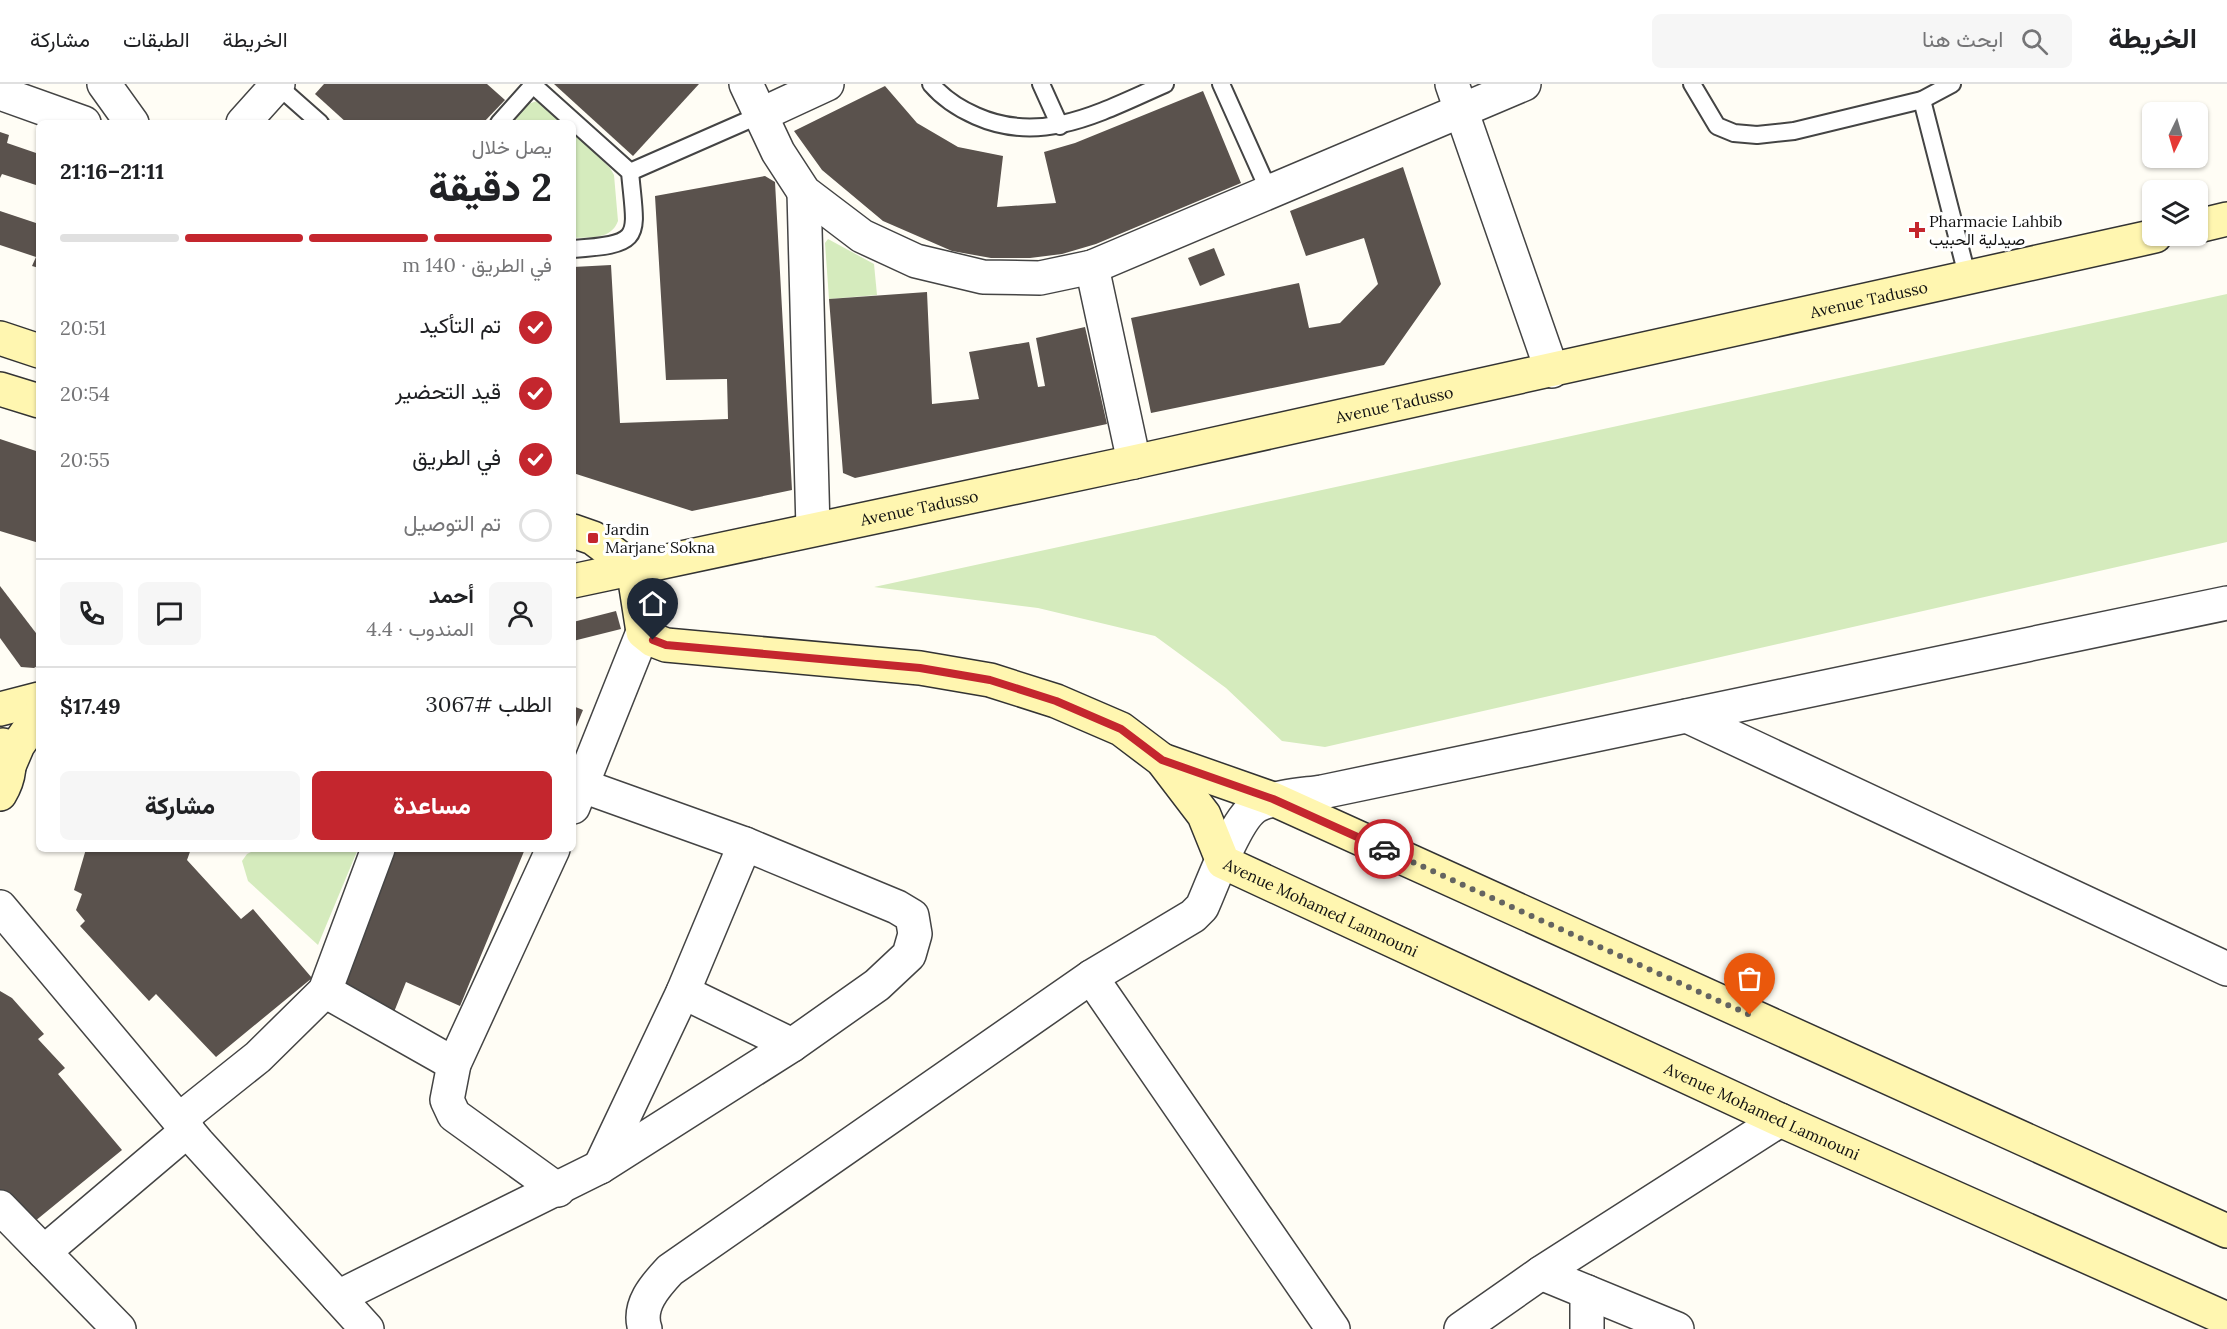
<!DOCTYPE html>
<html lang="ar">
<head>
<meta charset="utf-8">
<style>
  :root { --surface:#fff; --page:#f6f6f6; --text:#202124; --muted:#757577; --line:#e0e0e0; --accent:#c4262e }
  body { margin:0; font-family:Lora,Vazirmatn,serif; background:var(--page); color:var(--text); direction:rtl; height:100vh; display:flex; flex-direction:column; font-size:22px; white-space:nowrap }
  * { box-sizing:border-box; margin:0 }
  p { font-size:20px; color:var(--muted) }
  .icon { flex:none; width:33px; height:33px; fill:none; stroke:currentColor; stroke-width:2; stroke-linecap:round; stroke-linejoin:round }
  .map { position:relative; flex:1; overflow:hidden; direction:ltr }
  .details { position:absolute; left:36px; top:36px; width:540px; height:732px; display:flex; flex-direction:column; background:var(--surface); border-radius:9px; box-shadow:0 2px 4px #0004; direction:rtl }
  .details>* { flex:none }
  .needle { width:39px; rotate:185deg }
  .controls { position:absolute; left:2142px; top:18px; display:grid; gap:12px }
  .controls a { display:grid; place-items:center; width:66px; height:66px; border-radius:9px; background:var(--surface); box-shadow:0 2px 4px #0004; font-size:30px }
  .pin { position:absolute; display:grid; place-items:center; width:51px; height:51px; color:#fff; margin:-62px -26px; border-radius:50% 50% 50% 0; rotate:-45deg; box-shadow:0 0 6px #0007 }
  .pin .icon { rotate:45deg }
  .courier { position:absolute; display:grid; place-items:center; width:60px; height:60px; margin:-30px; border:4px solid #c4262e; border-radius:50%; background:#fff; color:#222; box-shadow:0 2px 8px #0007 }
  .summary em { font-style:normal; font-weight:800 }
  .summary div { display:flex; flex-direction:column-reverse }
  .summary { display:flex; align-items:center; justify-content:space-between; height:102px; padding:0 24px }
  h1 { font-size:39px; font-weight:800; line-height:45px }
  .bar { display:grid; grid-template-columns:repeat(4,1fr); gap:9px 6px; align-content:center; height:72px; padding:0 24px }
  .bar i { height:8px; border-radius:4px; background:var(--line) }
  .bar .active { background:var(--accent) }
  .bar p { grid-column:span 4 }
  .line { display:flex; align-items:center; gap:15px; padding:0 24px; border-top:2px solid var(--line) }
  .line div { flex:1 }
  .round { display:grid; place-items:center; flex:none; width:63px; height:63px; border-radius:9px; background:var(--page) }
  ol { padding:0 24px; list-style:none }
  li { display:flex; align-items:center; gap:18px; height:66px }
  li p { margin-inline-start:auto }
  li .icon { padding:6px; border-radius:50%; background:var(--accent); color:#fff; stroke-width:4 }
  li:last-child { color:var(--muted) }
  li i { width:33px; height:33px; border:3px solid var(--line); border-radius:50% }
  .primary-button { display:flex; gap:12px; margin-top:auto; padding:12px 24px }
  .primary-button a { flex:1; height:69px; border-radius:9px; background:var(--accent); color:#fff; font-size:24px; font-weight:800; line-height:69px; text-align:center }
  .primary-button a+a { background:var(--page); color:var(--text) }
  header { display:flex; align-items:center; gap:36px; box-sizing:border-box; height:84px; padding:0 30px; background:var(--surface); border-bottom:2px solid var(--line) }
  header strong { font-size:28px }
  nav { display:flex; gap:33px; margin-inline-start:auto; font-size:21px }
  .search { width:420px; height:54px; background:var(--page); display:flex; align-items:center; gap:15px; box-sizing:border-box; padding:0 21px; border-radius:9px; color:var(--muted); font-size:22px }
  .map>svg:first-child { display:block }
  .green { fill:#d5ebbd }
  .building { fill:#5a524d }
  .lines { fill:none; stroke-linecap:round; stroke-linejoin:round }
  .lane-casing { stroke:#444; stroke-width:20 }
  .street-casing { stroke:#444; stroke-width:36 }
  .secondary-casing { stroke:#333; stroke-width:36 }
  .lane { stroke:#fff; stroke-width:16 }
  .street { stroke:#fff; stroke-width:33 }
  .secondary { stroke:#fff6b0; stroke-width:33 }
  .done { stroke:#646461; stroke-width:6; stroke-dasharray:0 10.8 }
  .route { stroke:#c4262e; stroke-width:8 }
  .poi-dot { fill:#c4262e; stroke:#fff; stroke-width:2 }
  .labels { text-anchor:middle; stroke-width:6; stroke-linejoin:round; paint-order:stroke }
  .poi-label { font-size:16px; fill:#111; stroke:#fff; text-anchor:start }
  .street-label { font-size:16px; fill:#111; stroke:#fff }
</style>
</head>
<body>
<header>
<strong>الخريطة</strong>
<div class="search"><svg class="icon" aria-label="search" viewBox="0 0 24 24"><circle cx="10" cy="10" r="6"/><path d="M15 15l6 6"/></svg>ابحث هنا</div>
<nav><a>الخريطة</a><a>الطبقات</a><a>مشاركة</a></nav>
</header>
<div class="map">
<svg width="2227" height="1245" viewBox="0 0 2227 1245">
  <rect width="100%" height="100%" fill="#fffdf5"/>
  <!-- green -->
  <g class="green">
    <polygon points="537,17 544,20 564,39 511,39 528,20"/>
    <path d="M573 48 610 84 614 91 618 137C611 156 590 153 573 154Z"/>
    <polygon points="828,155 874,180 877,211 829,215 825,159"/>
    <polygon points="2227,210 2227,458 1325,663 1282,657 1226,604 1155,552 1038,524 874,503"/>
    <polygon points="257,765 358,765 318,861 248,797 242,777 247,770"/>
  </g>
  <!-- building -->
  <g class="building">
    <polygon points="324,0 487,0 505,16 483,39 347,39 315,10"/>
    <polygon points="554,0 699,0 633,72"/>
    <polygon points="885,2 917,39 958,63 1003,72 997,123 1056,119 1044,68 1075,59 1203,7 1241,99 1096,160 1062,170 1030,174 991,174 952,167 883,137 822,86 794,47"/>
    <polygon points="0,48 9,51 7,59 39,70 39,102 2,90 0,94"/>
    <polygon points="1403,83 1441,200 1384,281 1151,329 1131,234 1299,199 1309,244 1340,239 1378,200 1364,154 1306,172 1290,127"/>
    <polygon points="765,92 775,98 792,406 692,427 573,389 573,183 611,181 620,339 728,335 727,295 666,296 655,112"/>
    <polygon points="0,127 39,140 39,184 32,182 36,173 0,161"/>
    <polygon points="1214,164 1225,191 1200,202 1188,174"/>
    <polygon points="927,208 932,320 979,315 969,268 1029,258 1038,303 1045,302 1036,254 1085,243 1107,340 855,394 843,389 829,215"/>
    <polygon points="0,355 39,368 39,459 0,447"/>
    <polygon points="0,502 39,553 39,581 34,584 21,583 0,554"/>
    <polygon points="616,527 621,545 573,557 573,538"/>
    <polygon points="573,622 583,626 573,650"/>
    <polygon points="86,765 191,765 187,776 241,835 253,825 312,894 216,973 156,910 149,917 80,842 85,837 76,826 82,810 74,806"/>
    <polygon points="395,765 525,765 460,922 406,898 394,928 336,904"/>
    <polygon points="0,907 12,914 44,950 38,955 65,984 58,990 122,1066 29,1142 0,1110"/>
  </g>
  <g class="lines">
    <defs>
      <g id="lane">
        <path d="M532 0 630 88C636 154 645 160 573 165"/>
        <path d="M931 0C943 14 960 25 976 32 1043 62 1103 27 1165 0"/>
        <polyline points="1041,0 1060,42"/>
        <polyline points="1221,0 1269,107"/>
        <polyline points="1692,0 1717,42 1734,49 1757,51 1794,47 1922,16 1952,0"/>
        <polyline points="277,1 320,39"/>
        <polyline points="1922,16 1968,195"/>
        <polyline points="499,39 533,1"/>
        <polyline points="630,88 760,31"/>
      </g>
      <g id="street">
        <polyline points="104,0 132,39"/>
        <polyline points="746,0 778,68 804,108 862,152 916,177 983,193 1040,194 1092,183 1524,0"/>
        <polyline points="1452,0 1552,287"/>
        <polyline points="0,9 84,39"/>
        <polyline points="760,31 827,0"/>
        <polyline points="243,39 278,0"/>
        <polyline points="804,108 813,445"/>
        <polyline points="1092,183 1134,378"/>
        <polyline points="1687,632 2227,885"/>
        <polyline points="573,723 643,548"/>
        <polyline points="553,765 454,980 447,1016 454,1031 558,1106"/>
        <polyline points="0,823 198,1059 367,1245"/>
        <polyline points="1091,893 1333,1245"/>
        <polyline points="325,907 454,980"/>
        <polyline points="683,908 792,961"/>
        <polyline points="179,1036 258,973 325,907 378,765"/>
        <polyline points="600,1083 683,908 745,760"/>
        <polyline points="0,1123 119,1245"/>
        <polyline points="44,1168 188,1046"/>
        <polyline points="1541,1189 1677,1245"/>
        <polyline points="1587,1208 1587,1245"/>
        <polyline points="338,1213 600,1083 792,961 877,901 909,871 915,850 912,832 897,823 745,760 583,702"/>
        <path d="M645 1245C637 1222 655 1202 670 1186L1091 893 1193 832 1202 823C1213 799 1236 732 1258 721 1278 712 1301 711 1322 708L2227 519"/>
        <polyline points="1461,1245 1541,1189 1780,1036"/>
      </g>
      <g id="secondary">
        <polyline points="2198,142 2227,135"/>
        <polyline points="0,254 39,267"/>
        <polyline points="0,305 39,317"/>
        <path id="s1" d="M573 447 593 454 633 484 643 548 653 556 666 561 920 584 990 596 1056 617 1121 645 1162 676 1204 731 1223 778 1780 1036 2227 1235"/>
        <path id="s2" d="M573 497 1134 378 2155 152"/>
        <polyline points="0,625 39,615"/>
        <polyline points="1162,676 1273,715 2227,1147"/>
        <polyline points="9,682 18,661 39,631"/>
        <path d="M0 710C9 695 13 677 3 661"/>
      </g>
    </defs>
    <!-- lane casing -->
    <use href="#lane" class="lane-casing"/>
    <!-- street casing -->
    <use href="#street" class="street-casing"/>
    <!-- secondary casing -->
    <use href="#secondary" class="secondary-casing"/>
    <!-- lane -->
    <use href="#lane" class="lane"/>
    <!-- street -->
    <use href="#street" class="street"/>
    <!-- secondary -->
    <use href="#secondary" class="secondary"/>
  </g>
  <g class="lines">
    <!-- done -->
    <polyline class="done" points="1384,765 1750,931"/>
    <!-- route -->
    <polyline class="route" points="653,556 666,561 920,584 990,596 1056,617 1121,645 1162,676 1273,715 1384,765"/>
  </g>
  <!-- markers -->
  <g class="poi-dot">
    <path d="M1914 137h6v6h6v6h-6v6h-6v-6h-6v-6h6z"/>
    <rect x="587" y="448" width="12" height="12" rx="3"/>
  </g>
  <g class="labels">
    <!-- poi labels -->
    <g class="poi-label">
      <text x="1929" y="143">Pharmacie Lahbib<tspan x="1929" dy="18">صيدلية الحبيب</tspan></text>
      <text x="605" y="451">Jardin<tspan x="605" dy="18">Marjane Sokna</tspan></text>
    </g>
    <!-- street labels -->
    <g class="street-label">
      <text dy="6" stroke="none"><textPath href="#s2" startOffset="1326">Avenue Tadusso</textPath></text>
      <text dy="6" stroke="none"><textPath href="#s2" startOffset="840">Avenue Tadusso</textPath></text>
      <text dy="6" stroke="none"><textPath href="#s2" startOffset="354">Avenue Tadusso</textPath></text>
      <text dy="6" stroke="none"><textPath href="#s1" startOffset="908">Avenue Mohamed Lamnouni</textPath></text>
      <text dy="6" stroke="none"><textPath href="#s1" startOffset="1394">Avenue Mohamed Lamnouni</textPath></text>
    </g>
  </g>
</svg>
<div class="controls">
<a><svg class="needle" viewBox="-14 -14 28 28"><path d="M0-13l5 13h-10z" fill="#e53935"/><path d="M0 13l5-13h-10z" fill="#757577"/></svg></a>
<a><svg class="icon" aria-label="layers" viewBox="0 0 24 24"><path d="M12 4l9 5-9 5-9-5zM3 14l9 5 9-5"/></svg></a>
</div>
<div class="pin" style="left:1750px;top:931px;background:#ea580c"><svg class="icon" aria-label="bag" viewBox="0 0 24 24"><path d="M5 8h14l-1 12H6zM9 8a3 3 0 0 1 6 0"/></svg></div>
<div class="pin" style="left:653px;top:556px;background:#1f2937"><svg class="icon" aria-label="home" viewBox="0 0 24 24"><path d="M3 11l9-7 9 7M6 9v11h12V9"/></svg></div>
<div class="courier" style="left:1384px;top:765px"><svg class="icon" aria-label="car" viewBox="0 0 24 24"><path d="M5 17H2v-5l4-1 3-4h7l3 4 3 1v5h-3M9 17h6M6 11h13"/><circle cx="7" cy="17" r="2"/><circle cx="17" cy="17" r="2"/></svg></div>
<section class="details">
<div class="summary"><div><h1>2 دقيقة</h1><p>يصل خلال</p></div><em>21:11–21:16</em></div>
<div class="bar"><i class="active"></i><i class="active"></i><i class="active"></i><i></i><p>في الطريق · 140 m</p></div>
<ol>
<li><svg class="icon" aria-label="check" viewBox="0 0 24 24"><path d="M5 12l5 5 9-10"/></svg>تم التأكيد<p>20:51</p></li>
<li><svg class="icon" aria-label="check" viewBox="0 0 24 24"><path d="M5 12l5 5 9-10"/></svg>قيد التحضير<p>20:54</p></li>
<li><svg class="icon" aria-label="check" viewBox="0 0 24 24"><path d="M5 12l5 5 9-10"/></svg>في الطريق<p>20:55</p></li>
<li><i></i>تم التوصيل</li>
</ol>
<div class="line" style="height:108px"><a class="round"><svg class="icon" aria-label="person" viewBox="0 0 24 24"><circle cx="12" cy="8" r="4"/><path d="M4 21q1-7 8-7t8 7"/></svg></a><div><b>أحمد</b><p>المندوب · 4.4</p></div><a class="round"><svg class="icon" aria-label="chat" viewBox="0 0 24 24"><path d="M4 5h16v11H9l-5 4z"/></svg></a><a class="round"><svg class="icon" aria-label="phone" viewBox="0 0 24 24"><path d="M5 4h4l2 5-3 2q2 4 5 5l2-3 5 2v4C11 20 4 13 5 4z"/></svg></a></div>
<div class="line" style="height:78px"><div>الطلب #3067</div><b>$17.49</b></div>
<div class="primary-button"><a>مساعدة</a><a>مشاركة</a></div>
</section>
</div>
</body>
</html>
